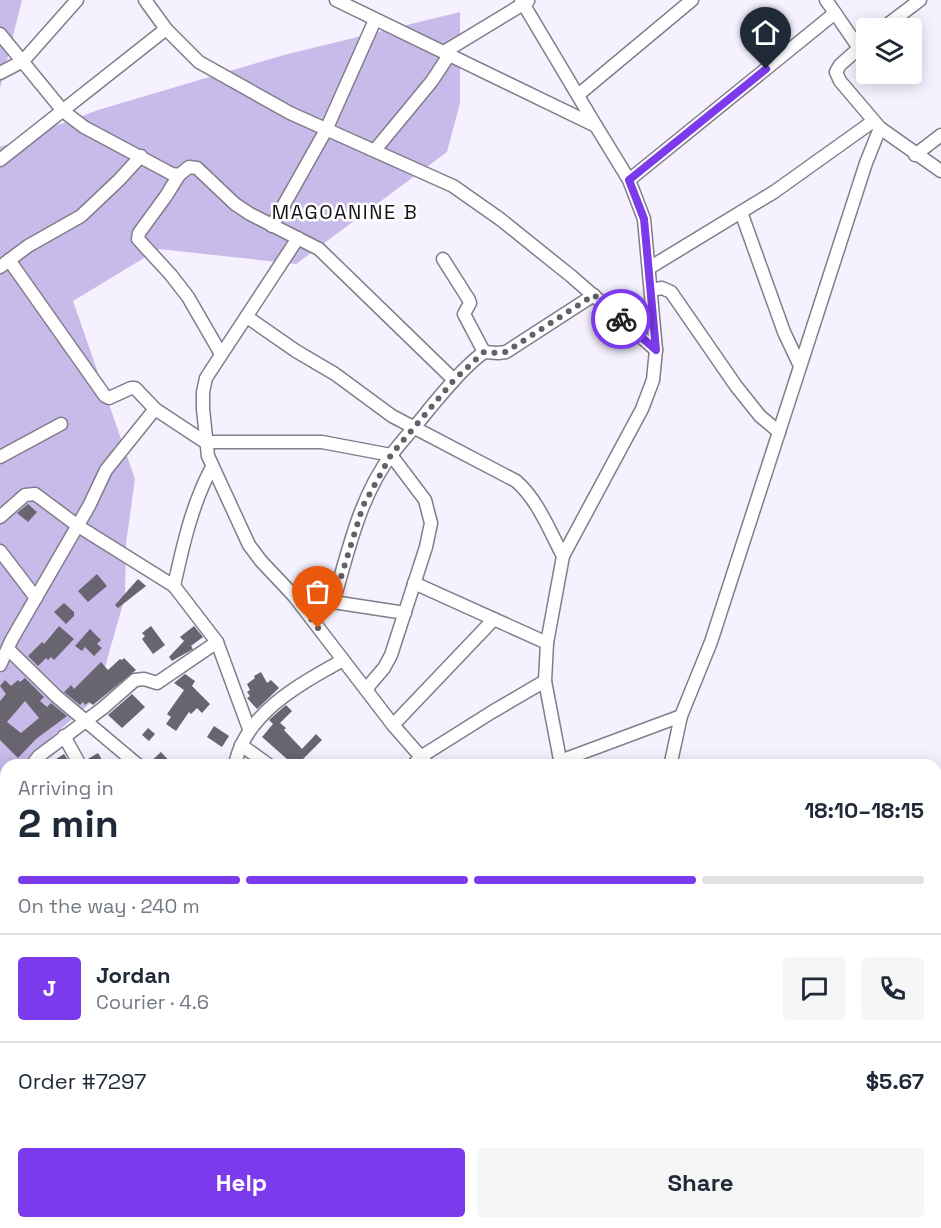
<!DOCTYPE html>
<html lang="en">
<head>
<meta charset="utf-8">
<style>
  :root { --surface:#fff; --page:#f6f6f7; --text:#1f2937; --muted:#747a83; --line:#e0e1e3; --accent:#7c3aed }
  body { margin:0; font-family:"Space Grotesk",sans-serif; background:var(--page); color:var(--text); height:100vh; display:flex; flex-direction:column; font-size:22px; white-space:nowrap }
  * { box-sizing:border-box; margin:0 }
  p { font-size:20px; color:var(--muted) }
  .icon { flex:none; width:33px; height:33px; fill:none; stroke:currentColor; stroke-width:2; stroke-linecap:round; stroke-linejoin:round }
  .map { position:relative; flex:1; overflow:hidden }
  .drawer { position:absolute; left:0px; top:759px; width:942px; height:470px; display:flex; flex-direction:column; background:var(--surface); border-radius:18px 18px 0 0; box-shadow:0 3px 15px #0003 }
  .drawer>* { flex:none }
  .tools { position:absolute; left:856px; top:18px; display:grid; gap:12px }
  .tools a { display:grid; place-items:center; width:66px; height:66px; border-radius:6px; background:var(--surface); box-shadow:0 3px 15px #0003; font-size:30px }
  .pin { position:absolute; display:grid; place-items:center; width:51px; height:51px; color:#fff; margin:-62px -26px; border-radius:50% 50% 50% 0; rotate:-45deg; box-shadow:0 0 6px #0007 }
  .pin .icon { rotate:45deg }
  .courier { position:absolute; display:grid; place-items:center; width:60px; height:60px; margin:-30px; border:4px solid #7c3aed; border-radius:50%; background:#fff; color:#222; box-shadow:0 2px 8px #0007 }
  .head em { font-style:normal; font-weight:700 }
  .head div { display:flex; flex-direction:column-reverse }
  .head { display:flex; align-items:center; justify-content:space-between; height:102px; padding:0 18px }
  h1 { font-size:39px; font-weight:700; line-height:45px }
  .bar { display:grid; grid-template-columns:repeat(4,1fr); gap:9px 6px; align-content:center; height:72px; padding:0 18px }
  .bar i { height:8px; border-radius:4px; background:var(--line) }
  .bar .current { background:var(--accent) }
  .bar p { grid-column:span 4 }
  .line { display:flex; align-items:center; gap:15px; padding:0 18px; border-top:2px solid var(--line) }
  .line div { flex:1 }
  .round { display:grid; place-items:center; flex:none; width:63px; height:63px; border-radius:6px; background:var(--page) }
  .primary-button { display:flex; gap:12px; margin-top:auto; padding:12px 18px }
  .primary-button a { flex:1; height:69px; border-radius:6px; background:var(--accent); color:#fff; font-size:24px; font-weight:700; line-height:69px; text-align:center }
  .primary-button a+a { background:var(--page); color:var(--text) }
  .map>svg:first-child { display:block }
  .green { fill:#c9bbe9 }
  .building { fill:#686571; fill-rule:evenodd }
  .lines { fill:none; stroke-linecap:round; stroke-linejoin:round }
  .street-casing { stroke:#817d8a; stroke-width:15 }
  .street { stroke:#fff; stroke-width:12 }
  .done { stroke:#636068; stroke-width:6; stroke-dasharray:0 10.8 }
  .route { stroke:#7c3aed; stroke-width:8 }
  .labels { text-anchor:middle; stroke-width:5; stroke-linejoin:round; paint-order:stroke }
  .neighbourhood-label { font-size:20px; letter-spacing:1.5px; fill:#141217; stroke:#fff }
</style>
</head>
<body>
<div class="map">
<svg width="941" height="1228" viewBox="0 0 941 1228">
  <rect width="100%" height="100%" fill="#f5f1fe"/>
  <!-- green -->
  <g class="green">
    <polygon points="0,0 22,0 0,88"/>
    <polygon points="460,12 460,103 447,152 296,264 159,249 73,301 135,479 126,544 125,597 96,698 20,765 6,765 6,788 0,797 0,147 98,110 284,55"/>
    <polygon points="657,1223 727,1223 718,1228 661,1228"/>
  </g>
  <!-- building -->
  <g class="building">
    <polygon points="28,504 37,512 28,522 17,513"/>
    <polygon points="97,574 107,586 88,602 78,591"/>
    <polygon points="138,579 146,586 118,608 115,605"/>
    <polygon points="64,603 74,612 74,616 66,624 54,612"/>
    <polygon points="59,626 74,639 54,660 51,657 48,660 46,658 38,666 28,656 42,642 44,644"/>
    <polygon points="151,626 165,645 153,654 142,639 145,636 142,633"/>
    <polygon points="194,626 203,637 191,646 193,649 172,661 169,657 184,641 180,637"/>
    <polygon points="90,629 101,640 97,644 102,648 94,656 85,647 82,651 75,646"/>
    <polygon points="124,658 136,670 93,705 89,702 85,705 83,702 80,705 64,692 71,685 74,689 101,662 108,670 120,659 122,660"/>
    <polygon points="261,672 267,683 271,680 279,688 257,709 247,698 250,696 247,692 250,690 247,684 255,678 254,676"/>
    <polygon points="185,674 195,681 192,686 210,704 202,713 197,708 191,714 189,712 176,731 166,724 171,717 167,714 184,690 174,683"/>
    <path d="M25 678 44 697 40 701 47 707 51 703 67 716 36 739 18 758 0 740V701L6 694 0 686 5 680 11 686 18 680 20 682ZM25 701 39 718 21 733 7 722Z"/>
    <polygon points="132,694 145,707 122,728 108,715"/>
    <polygon points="286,705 292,711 280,723 286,728 284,730 302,749 316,734 322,740 297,765 281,765 287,759 262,737 273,724 269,720"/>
    <polygon points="214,726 229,736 222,747 207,737"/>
    <polygon points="148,728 155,734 149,741 142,735"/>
    <polygon points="161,752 173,765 147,765"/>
    <polygon points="98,753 105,765 88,765 86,760"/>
    <polygon points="64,754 71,765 60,765 56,759"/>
  </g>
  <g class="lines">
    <defs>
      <g id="street">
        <polyline points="145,0 166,29 199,62 290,113 453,186 500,219 571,276 656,350"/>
        <polyline points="336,0 596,126 629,180 644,219 656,350 653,380 642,409 563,556 547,643 545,681 561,765"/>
        <polyline points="521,0 596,126"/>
        <polyline points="835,13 859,48"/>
        <polyline points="883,28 920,0"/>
        <polyline points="0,34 63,111 84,127 172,174 179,175 189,167 197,168 235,204 250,214 319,249 454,380"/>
        <polyline points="867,41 840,65 836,72 840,81 880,128 941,171"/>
        <polyline points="444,52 528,1"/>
        <polyline points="0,73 23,61 77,0"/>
        <polyline points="578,95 692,0"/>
        <polyline points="375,150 432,81 449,55"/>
        <polyline points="915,155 941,135"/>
        <polyline points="0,160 166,29"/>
        <polyline points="179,175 166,196 139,233 138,239 171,275 188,297 221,354"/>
        <polyline points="629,180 835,13 826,0"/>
        <polyline points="741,212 784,332 800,366"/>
        <polyline points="272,226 326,130 375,20"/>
        <polyline points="298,238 206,378 203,392 203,409 208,456 249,545 261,561 294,596 393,725 428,765"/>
        <polyline points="443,259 469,300 470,303 464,314 484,352"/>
        <polyline points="9,260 105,396 109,398 131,388 135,388 155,409 205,442 322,442 391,455 425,500 431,523 426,547 391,655 384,668 366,689"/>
        <polyline points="0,267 28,246 81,216 119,180 141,156"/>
        <polyline points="649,268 774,192 872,122"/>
        <polyline points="651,290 662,288 671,292 736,386 760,416 779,432"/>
        <path d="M247 317 296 351 335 374 392 416 516 481C538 500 549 530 563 556"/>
        <polyline points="0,457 61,424"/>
        <path d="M212 467C192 504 183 545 174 586L217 642"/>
        <polyline points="0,517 25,495 35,494 78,526 174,586"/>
        <polyline points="0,551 36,598"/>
        <polyline points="414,583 547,643"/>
        <polyline points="294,596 405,613"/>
        <path d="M333 603C348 553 359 497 392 454 404 438 418 424 430 408 447 388 463 368 484 352L498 353 506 352 594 295"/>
        <polyline points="8,649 56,696 138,765"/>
        <polyline points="0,665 12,639 89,506 106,470 155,409"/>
        <polyline points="393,725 494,619"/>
        <polyline points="64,736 80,765"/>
        <polyline points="241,745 269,765"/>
        <polyline points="560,761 681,716"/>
        <polyline points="32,765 39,756 103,708 135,680 144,679 157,683 217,642 249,729"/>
        <path d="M235 765C245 713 300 684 343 660"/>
        <polyline points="413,765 422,756 492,712 545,681"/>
        <polyline points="674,765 671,762 681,716 711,642 866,163 880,128"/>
        <polyline points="0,814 6,805"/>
        <polyline points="0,956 6,967"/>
        <polyline points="936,1040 941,1046"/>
        <polyline points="0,1051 6,1059"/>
        <polyline points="936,1117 941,1115"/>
        <polyline points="936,1125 941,1126"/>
        <polyline points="0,1202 6,1203"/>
        <polyline points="18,1222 19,1228"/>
        <polyline points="120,1222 127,1228"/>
        <polyline points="291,1222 299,1228"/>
        <polyline points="378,1222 380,1228"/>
        <polyline points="493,1222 494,1228"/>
        <polyline points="630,1222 636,1228"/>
        <polyline points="898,1222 899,1228"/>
        <polyline points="95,1228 105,1222"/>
        <polyline points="223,1228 225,1222"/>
        <polyline points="730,1228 744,1222"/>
      </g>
    </defs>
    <!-- street casing -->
    <use href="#street" class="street-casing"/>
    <!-- street -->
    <use href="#street" class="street"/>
  </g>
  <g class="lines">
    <!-- done -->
    <polyline class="done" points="318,628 294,596 333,603 363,506 391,455 454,380 484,352 498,353 506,352 594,295 621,319"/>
    <!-- route -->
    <polyline class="route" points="621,319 656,350 644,219 629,180 766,69"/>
  </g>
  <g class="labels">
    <!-- neighbourhood labels -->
    <g class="neighbourhood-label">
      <text x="345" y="219">MAGOANINE B</text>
    </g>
  </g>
</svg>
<div class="tools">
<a><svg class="icon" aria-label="layers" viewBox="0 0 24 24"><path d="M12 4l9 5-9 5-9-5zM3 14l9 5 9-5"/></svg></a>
</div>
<div class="pin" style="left:318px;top:628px;background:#ea580c"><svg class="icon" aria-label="bag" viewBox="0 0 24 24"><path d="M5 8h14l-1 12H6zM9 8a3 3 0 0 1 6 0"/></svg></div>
<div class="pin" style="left:766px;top:69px;background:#1f2937"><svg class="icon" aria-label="home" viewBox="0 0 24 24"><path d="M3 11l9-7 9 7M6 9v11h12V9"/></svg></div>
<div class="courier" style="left:621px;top:319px"><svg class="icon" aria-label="bike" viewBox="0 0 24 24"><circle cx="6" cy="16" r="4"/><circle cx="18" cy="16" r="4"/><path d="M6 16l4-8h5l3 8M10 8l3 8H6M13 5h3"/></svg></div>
<section class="drawer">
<div class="head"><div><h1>2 min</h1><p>Arriving in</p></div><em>18:10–18:15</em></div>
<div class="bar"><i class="current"></i><i class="current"></i><i class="current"></i><i></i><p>On the way · 240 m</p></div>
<div class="line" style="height:108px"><b class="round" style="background:var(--accent);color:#fff">J</b><div><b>Jordan</b><p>Courier · 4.6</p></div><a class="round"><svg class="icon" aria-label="chat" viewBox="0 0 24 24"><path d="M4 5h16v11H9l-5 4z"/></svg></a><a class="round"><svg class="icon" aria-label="phone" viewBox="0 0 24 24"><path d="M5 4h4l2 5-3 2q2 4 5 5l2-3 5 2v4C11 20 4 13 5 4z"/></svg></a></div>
<div class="line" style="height:78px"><div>Order #7297</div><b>$5.67</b></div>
<div class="primary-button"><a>Help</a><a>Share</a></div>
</section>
</div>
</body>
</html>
